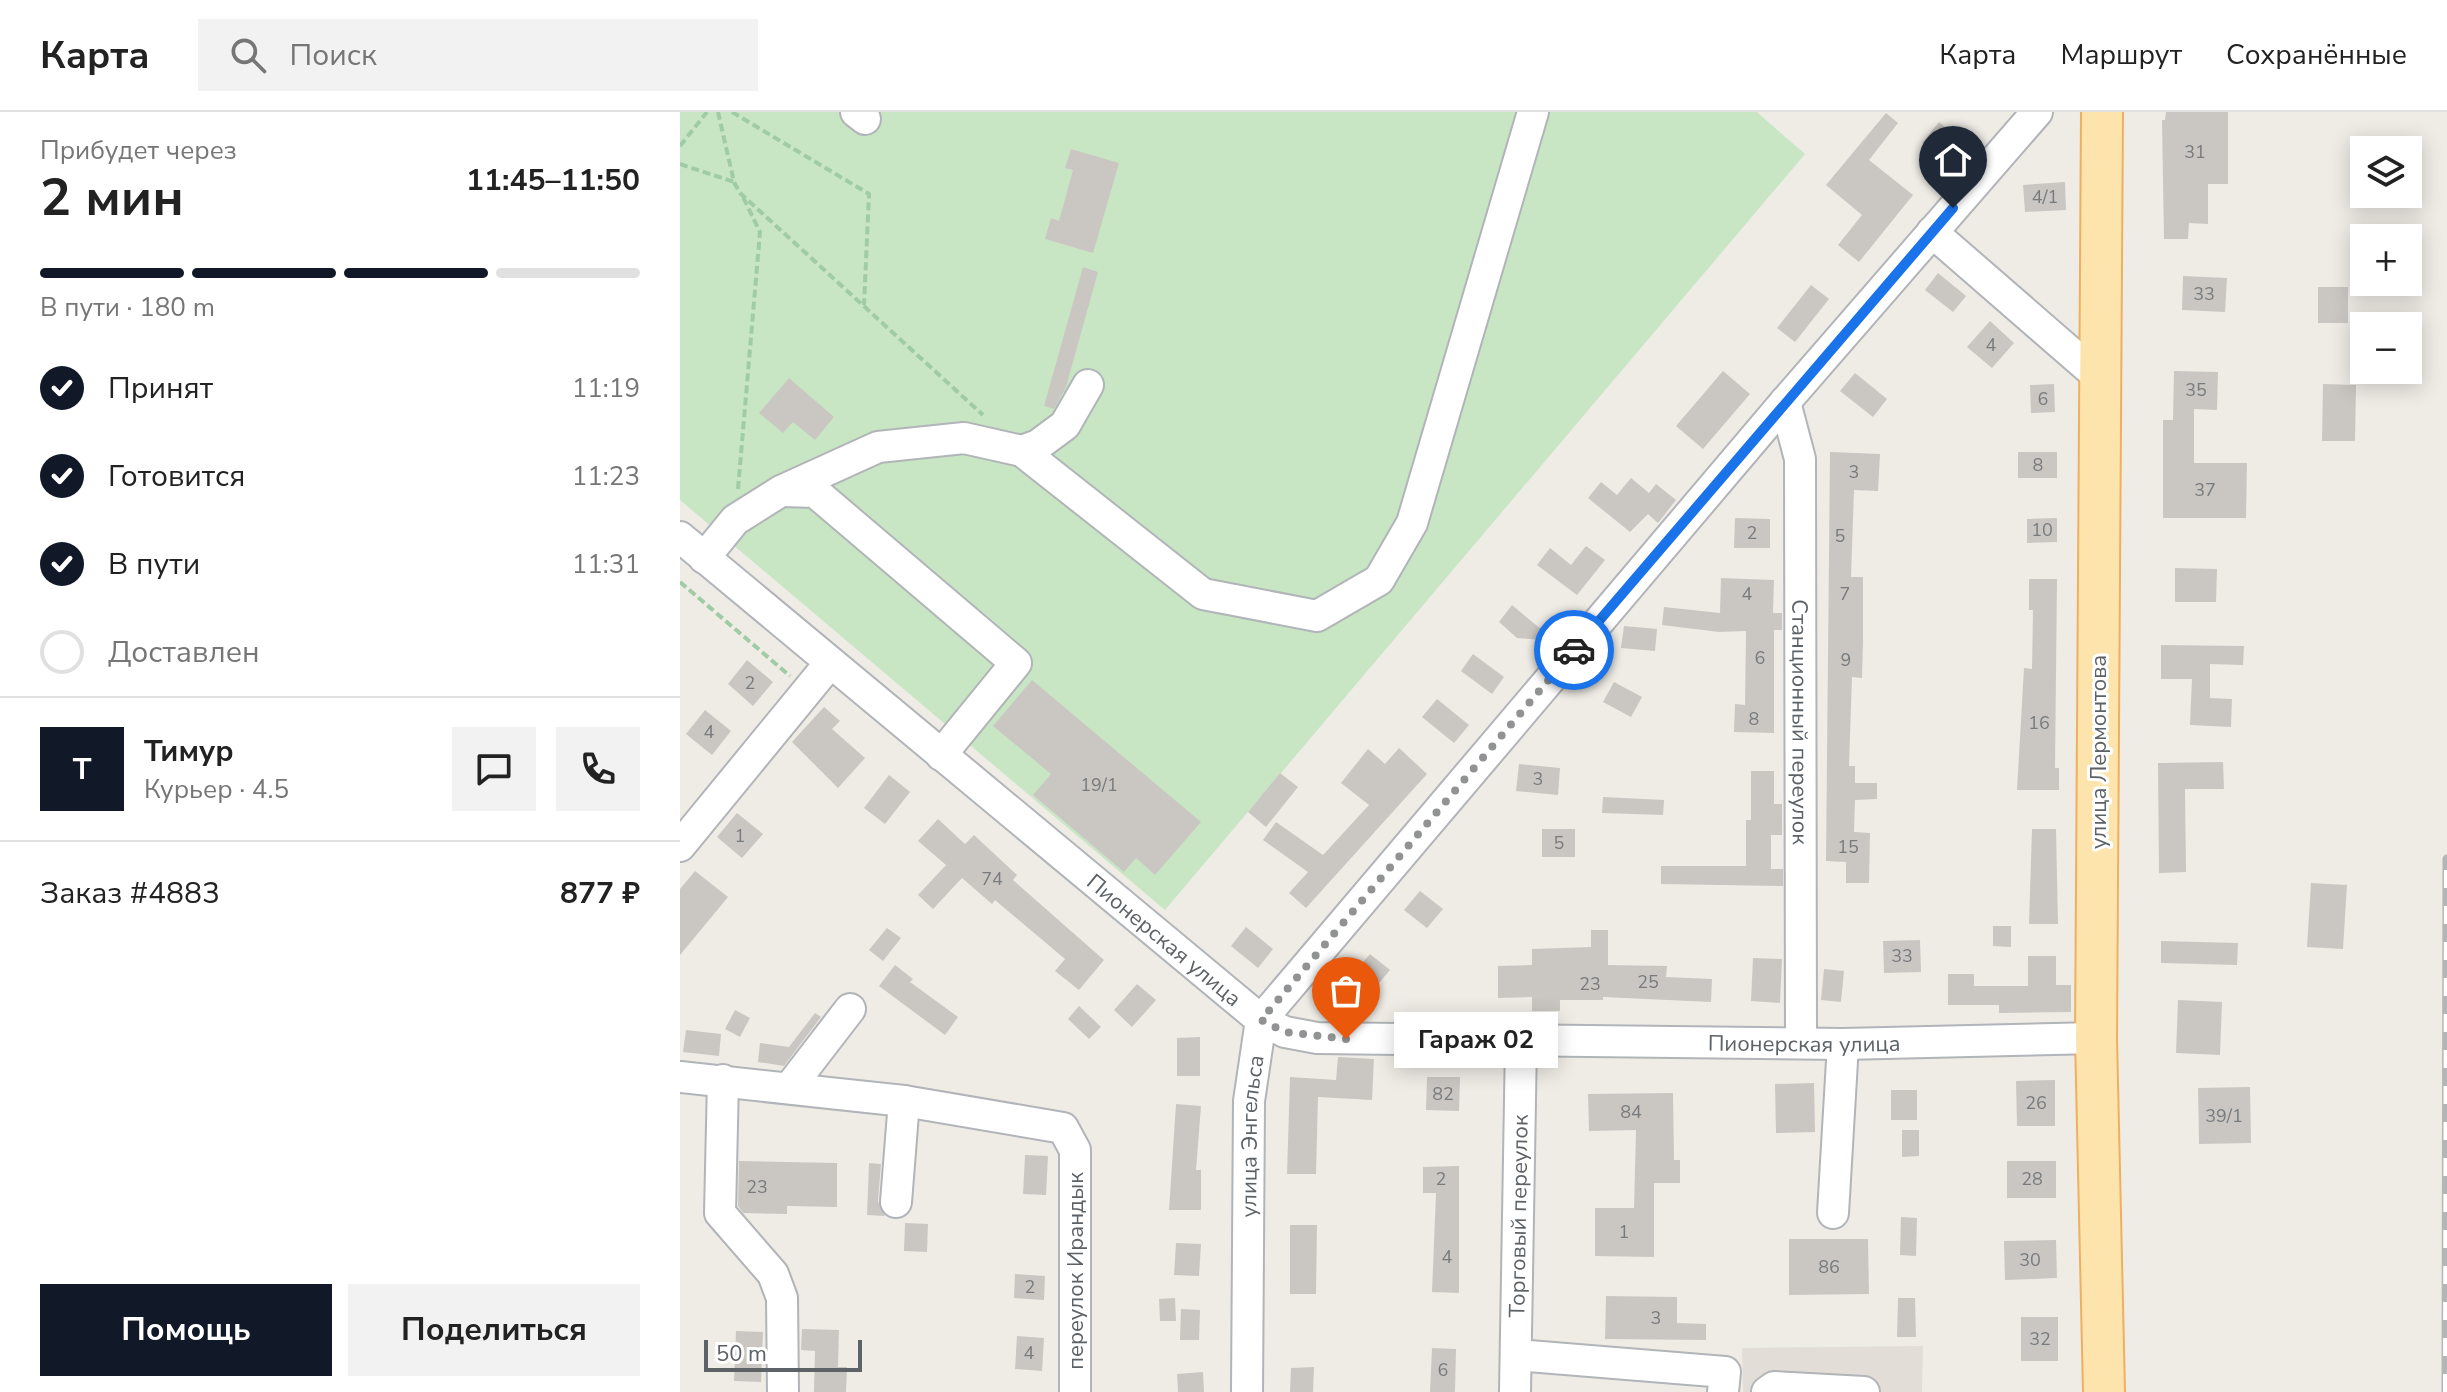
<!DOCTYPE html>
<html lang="ru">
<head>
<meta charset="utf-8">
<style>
  :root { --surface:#fff; --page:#f2f2f2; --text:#222; --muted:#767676; --line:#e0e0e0; --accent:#111827 }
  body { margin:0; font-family:"Nunito Sans",sans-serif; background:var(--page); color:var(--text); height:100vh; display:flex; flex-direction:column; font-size:30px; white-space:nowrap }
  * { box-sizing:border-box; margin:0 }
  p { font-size:26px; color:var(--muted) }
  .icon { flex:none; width:44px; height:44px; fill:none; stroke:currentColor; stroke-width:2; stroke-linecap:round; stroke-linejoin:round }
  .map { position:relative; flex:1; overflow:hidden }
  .drawer { display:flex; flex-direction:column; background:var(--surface); width:680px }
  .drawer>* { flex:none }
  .fabs { position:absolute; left:1670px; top:24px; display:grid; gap:16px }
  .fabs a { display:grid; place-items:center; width:72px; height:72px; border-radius:0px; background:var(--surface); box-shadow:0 4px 20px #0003; font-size:40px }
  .scale { position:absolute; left:24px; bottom:20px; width:158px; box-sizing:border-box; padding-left:8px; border:4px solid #5d6266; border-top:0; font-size:22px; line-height:28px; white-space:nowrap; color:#5d6266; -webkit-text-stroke:6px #fff; paint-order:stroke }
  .pin { position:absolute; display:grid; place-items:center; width:68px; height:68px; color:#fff; margin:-82px -34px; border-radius:50% 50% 50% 0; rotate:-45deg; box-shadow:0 0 8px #0007 }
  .pin .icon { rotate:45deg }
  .courier { position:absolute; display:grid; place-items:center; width:80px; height:80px; margin:-40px; border:6px solid #1a73e8; border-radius:50%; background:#fff; color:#222; box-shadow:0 2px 10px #0007 }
  .bubble { position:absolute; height:56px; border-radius:0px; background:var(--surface); box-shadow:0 4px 20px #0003; font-size:26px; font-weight:700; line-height:56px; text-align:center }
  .summary em { font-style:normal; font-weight:700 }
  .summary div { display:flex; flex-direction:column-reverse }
  .summary { display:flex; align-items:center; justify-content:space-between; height:136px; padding:0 40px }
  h1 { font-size:52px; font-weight:700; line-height:60px }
  .bar { display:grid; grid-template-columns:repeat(4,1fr); gap:12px 8px; align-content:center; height:96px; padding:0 40px }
  .bar i { height:10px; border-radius:6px; background:var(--line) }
  .bar .active { background:var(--accent) }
  .bar p { grid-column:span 4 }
  .line { display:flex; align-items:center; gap:20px; padding:0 40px; border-top:2px solid var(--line) }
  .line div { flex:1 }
  .round { display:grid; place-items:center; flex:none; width:84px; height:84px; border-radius:0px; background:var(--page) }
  ol { padding:0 40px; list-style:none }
  li { display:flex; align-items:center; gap:24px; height:88px }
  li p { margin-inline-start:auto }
  li .icon { padding:8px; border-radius:50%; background:var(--accent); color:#fff; stroke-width:4 }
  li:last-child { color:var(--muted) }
  li i { width:44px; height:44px; border:4px solid var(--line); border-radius:50% }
  .primary-button { display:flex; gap:16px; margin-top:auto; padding:16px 40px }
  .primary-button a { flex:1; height:92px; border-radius:0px; background:var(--accent); color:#fff; font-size:32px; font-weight:700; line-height:92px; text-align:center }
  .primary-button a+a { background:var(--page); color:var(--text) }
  header { display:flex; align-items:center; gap:48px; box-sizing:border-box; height:112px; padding:0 40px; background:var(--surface); border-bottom:2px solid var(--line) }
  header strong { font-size:38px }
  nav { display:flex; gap:44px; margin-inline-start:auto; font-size:28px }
  .search { width:560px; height:72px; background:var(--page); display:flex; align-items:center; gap:20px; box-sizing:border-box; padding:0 28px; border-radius:0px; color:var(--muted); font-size:30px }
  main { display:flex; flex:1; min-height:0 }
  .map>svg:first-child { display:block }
  .education { fill:#e2ddd7 }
  .green { fill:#c8e6c3 }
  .building { fill:#cac7c3 }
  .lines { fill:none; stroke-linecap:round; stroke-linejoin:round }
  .minor-casing { stroke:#b1b4b8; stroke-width:34 }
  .major-casing { stroke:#eeb060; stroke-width:44 }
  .path { stroke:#9fcca5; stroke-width:4; stroke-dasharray:8 4; stroke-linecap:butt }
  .minor { stroke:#fff; stroke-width:30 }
  .major { stroke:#fde4ad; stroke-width:40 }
  .rail-casing { stroke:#b4b5b6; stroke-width:9 }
  .rail { stroke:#fff; stroke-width:6; stroke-dasharray:18; stroke-linecap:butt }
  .done { stroke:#909293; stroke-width:8; stroke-dasharray:0 14.4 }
  .route { stroke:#1a73e8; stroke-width:10 }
  .labels { text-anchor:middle; stroke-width:6; stroke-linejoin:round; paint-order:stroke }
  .number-label { font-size:18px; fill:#787b7d }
  .street-label { font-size:22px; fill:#5d6266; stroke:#fff }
</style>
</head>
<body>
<header>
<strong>Карта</strong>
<div class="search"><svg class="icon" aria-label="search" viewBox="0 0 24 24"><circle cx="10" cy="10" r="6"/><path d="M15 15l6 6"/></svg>Поиск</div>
<nav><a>Карта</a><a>Маршрут</a><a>Сохранённые</a></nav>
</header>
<main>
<section class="drawer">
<div class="summary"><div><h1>2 мин</h1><p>Прибудет через</p></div><em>11:45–11:50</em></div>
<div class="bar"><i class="active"></i><i class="active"></i><i class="active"></i><i></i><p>В пути · 180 m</p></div>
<ol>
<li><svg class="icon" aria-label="check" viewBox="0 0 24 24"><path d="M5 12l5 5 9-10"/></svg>Принят<p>11:19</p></li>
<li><svg class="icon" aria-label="check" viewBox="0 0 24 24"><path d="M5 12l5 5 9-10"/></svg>Готовится<p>11:23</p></li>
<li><svg class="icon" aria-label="check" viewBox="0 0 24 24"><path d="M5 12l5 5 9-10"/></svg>В пути<p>11:31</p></li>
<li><i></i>Доставлен</li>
</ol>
<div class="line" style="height:144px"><b class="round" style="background:var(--accent);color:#fff">Т</b><div><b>Тимур</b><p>Курьер · 4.5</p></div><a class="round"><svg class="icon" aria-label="chat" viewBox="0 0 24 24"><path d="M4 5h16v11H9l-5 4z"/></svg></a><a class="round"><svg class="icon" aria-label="phone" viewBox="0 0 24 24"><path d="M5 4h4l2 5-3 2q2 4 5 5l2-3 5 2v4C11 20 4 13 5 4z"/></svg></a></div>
<div class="line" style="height:104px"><div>Заказ #4883</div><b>877 ₽</b></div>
<div class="primary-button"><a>Помощь</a><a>Поделиться</a></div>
</section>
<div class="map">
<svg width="1767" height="1280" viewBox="0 0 1767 1280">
  <rect width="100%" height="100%" fill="#efece6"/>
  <!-- education -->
  <polygon class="education" points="1243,1234 1242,1280 1063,1280 1062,1236"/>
  <!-- green -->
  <polygon class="green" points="0,0 1077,0 1125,42 485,798 0,388"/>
  <!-- building -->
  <g class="building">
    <polygon points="1486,0 1548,0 1548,72 1528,72 1528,112 1509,111 1508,127 1484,127 1482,8 1485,8"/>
    <polygon points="1206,1 1218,11 1189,48 1233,83 1179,150 1158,133 1182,103 1146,73"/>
    <polygon points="1259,10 1280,27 1262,48 1242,31"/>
    <polygon points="391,37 439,51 413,141 365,127 371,106 379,109 393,58 385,56"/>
    <polygon points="1385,70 1386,98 1345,100 1343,73"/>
    <polygon points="403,155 418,160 386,275 374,297 364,294"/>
    <polygon points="1258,161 1286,184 1273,200 1245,178"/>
    <polygon points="1503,164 1547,166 1545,200 1502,198"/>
    <polygon points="1131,173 1149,187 1115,230 1097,216"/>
    <rect x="1638" y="175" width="30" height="36"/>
    <polygon points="1310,209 1334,231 1312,256 1287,235"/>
    <polygon points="1043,259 1070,282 1023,337 996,314"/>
    <polygon points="1494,259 1538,260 1537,298 1514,297 1514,351 1567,351 1566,406 1483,406 1483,308 1493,308"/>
    <polygon points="1175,261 1207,287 1193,305 1160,279"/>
    <polygon points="109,266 154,305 135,328 113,310 103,321 79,301"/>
    <polygon points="1374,272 1375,300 1351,301 1350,273"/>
    <polygon points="1643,272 1676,273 1675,329 1642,329"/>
    <polygon points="1150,340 1200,342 1198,379 1174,378 1171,465 1183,465 1183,531 1182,566 1172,565 1169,654 1175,654 1175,671 1197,671 1197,687 1175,688 1174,720 1190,721 1189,771 1166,771 1166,750 1146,749"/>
    <rect x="1338" y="340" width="39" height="26"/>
    <polygon points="951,366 969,381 976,372 996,388 978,411 968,402 950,420 908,386 921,370 937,383"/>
    <polygon points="1055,406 1090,407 1090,436 1054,436"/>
    <polygon points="1377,406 1377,430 1347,431 1347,407"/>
    <polygon points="906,434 925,448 897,483 857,453 870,436 891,453"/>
    <polygon points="1495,456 1537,457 1536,490 1495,490"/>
    <polygon points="1041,466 1094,468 1093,501 1102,501 1102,518 1094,518 1094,621 1054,620 1055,592 1065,593 1066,519 1039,520 982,513 984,495 1040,501"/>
    <polygon points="1349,467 1377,467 1375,656 1379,656 1379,678 1337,678 1344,556 1352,557 1353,498 1349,498"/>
    <polygon points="832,493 875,529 837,526 819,510"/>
    <polygon points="944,514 977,517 975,539 941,536"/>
    <polygon points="1481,533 1564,534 1563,553 1530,552 1530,586 1552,587 1551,615 1510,613 1512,567 1481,567"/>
    <polygon points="793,542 824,565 812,582 781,559"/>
    <polygon points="67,548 93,570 73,594 48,572"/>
    <polygon points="352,568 521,710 475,763 456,746 444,760 353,683 371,662 313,614"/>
    <polygon points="934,570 962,585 951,605 923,590"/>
    <polygon points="757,587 789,613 774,631 742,605"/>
    <polygon points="144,595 160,609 152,617 185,646 158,676 112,630"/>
    <polygon points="25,598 51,619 32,643 6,622"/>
    <polygon points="719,636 747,662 626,796 609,781 628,760 583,728 596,710 643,743 689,693 661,671 688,637 705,652"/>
    <polygon points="1543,650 1544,677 1505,677 1506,760 1479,761 1478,651"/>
    <polygon points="839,652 880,656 878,683 836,679"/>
    <polygon points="1071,659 1094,659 1094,692 1102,692 1102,723 1091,723 1091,757 1103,757 1103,774 981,772 981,754 1066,754 1066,708 1071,708"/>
    <polygon points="600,661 618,675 586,715 568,700"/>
    <polygon points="209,663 230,680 205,712 184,696"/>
    <polygon points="923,685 984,688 983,703 922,701"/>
    <polygon points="57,701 83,722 62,746 37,725"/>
    <polygon points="258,707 285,732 294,723 337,763 333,768 424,848 399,878 375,859 385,847 315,788 312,792 282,766 253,797 238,783 266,753 238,729"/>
    <rect x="862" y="717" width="33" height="28"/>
    <polygon points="1352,717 1376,717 1378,812 1349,812"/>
    <polygon points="15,759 48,785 0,843 0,777"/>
    <polygon points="1631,771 1667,773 1663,837 1627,835"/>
    <polygon points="740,779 763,797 747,816 724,798"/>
    <polygon points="1313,814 1331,814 1331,835 1313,834"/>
    <polygon points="566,815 593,837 578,856 551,834"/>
    <polygon points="207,816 221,826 203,849 189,838"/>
    <polygon points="911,818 928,818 928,853 987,854 986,865 1032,867 1031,890 923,885 923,888 880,888 880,899 852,899 852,885 818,886 818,854 852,853 852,837 911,835"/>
    <polygon points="1240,828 1241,860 1204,861 1203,829"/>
    <polygon points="1481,829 1558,831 1557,853 1481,851"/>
    <polygon points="690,842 710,858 687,885 667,869"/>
    <polygon points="1348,844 1376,844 1376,873 1391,873 1391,900 1319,901 1319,893 1268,893 1268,862 1294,862 1294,874 1348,874"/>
    <polygon points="1073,846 1102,847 1100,891 1071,889"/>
    <polygon points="215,853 233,867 230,870 278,905 265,923 199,874"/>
    <polygon points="1144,857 1164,859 1161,890 1141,888"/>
    <polygon points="457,872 476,888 452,915 434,898"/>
    <polygon points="1498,888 1542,890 1540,943 1496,941"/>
    <polygon points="399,894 421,915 409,927 388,907"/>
    <polygon points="55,898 70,906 60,925 45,917"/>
    <polygon points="135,901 141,905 104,954 78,950 80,931 109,935"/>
    <polygon points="6,918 41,922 39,944 3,940"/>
    <polygon points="520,925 520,964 497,964 497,926"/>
    <polygon points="658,945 694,947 692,988 638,985 636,1062 607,1062 610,965 656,968"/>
    <polygon points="747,965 780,965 779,999 746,998"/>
    <polygon points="1375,968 1375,1014 1337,1014 1336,969"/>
    <polygon points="1134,971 1135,1020 1096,1021 1095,972"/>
    <polygon points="1570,975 1571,1031 1519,1032 1518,976"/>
    <rect x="1211" y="978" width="26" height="30"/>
    <polygon points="993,981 994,1048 1000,1048 1000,1071 974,1071 974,1145 915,1144 915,1096 954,1096 956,1018 909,1019 908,982"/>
    <polygon points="496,992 521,994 516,1058 521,1058 521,1098 489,1098"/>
    <polygon points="1222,1018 1239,1018 1239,1044 1222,1045"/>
    <polygon points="345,1043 368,1044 366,1083 343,1082"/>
    <polygon points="59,1049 157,1051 157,1095 107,1094 107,1102 63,1101 58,1094"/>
    <rect x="1327" y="1049" width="49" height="37"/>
    <polygon points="189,1051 201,1052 198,1089 205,1104 187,1103"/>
    <polygon points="779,1054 779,1181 752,1180 756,1081 743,1081 743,1055"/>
    <polygon points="1221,1105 1237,1106 1236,1144 1220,1143"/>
    <polygon points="225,1111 248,1112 247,1140 224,1139"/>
    <polygon points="610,1113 637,1113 636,1182 610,1182"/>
    <polygon points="1109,1127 1188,1127 1189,1182 1109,1183"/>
    <polygon points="1376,1128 1377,1166 1325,1168 1324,1129"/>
    <polygon points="496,1131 521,1132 519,1164 494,1163"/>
    <polygon points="335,1162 365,1164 364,1188 334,1186"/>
    <polygon points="926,1184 997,1185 997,1211 1026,1212 1026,1228 925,1227"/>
    <polygon points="495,1186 496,1209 480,1209 479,1187"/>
    <polygon points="1218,1186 1235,1186 1236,1225 1217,1225"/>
    <polygon points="501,1197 520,1198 519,1228 500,1228"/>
    <rect x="1341" y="1205" width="37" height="44"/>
    <polygon points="122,1217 159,1218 158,1255 167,1255 166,1280 134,1280 135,1239 121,1238"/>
    <polygon points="56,1219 83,1220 81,1270 54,1269"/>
    <polygon points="337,1224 364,1226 362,1259 335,1257"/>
    <polygon points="752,1236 776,1237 775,1280 750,1280"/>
    <polygon points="634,1255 633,1280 610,1280 611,1256"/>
    <polygon points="523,1260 524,1280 498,1280 497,1262"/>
  </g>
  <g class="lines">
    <defs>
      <g id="minor">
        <polyline points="176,0 185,7"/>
        <polyline points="1252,120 1420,266"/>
        <path id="s1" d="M1105 290 1120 347 1121 931"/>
        <polyline points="342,339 523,482 637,504 699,468 732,411 853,0"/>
        <polyline points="103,379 135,380 336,551 261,643"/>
        <path id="s2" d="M0 425 581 908 605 920 637 926 1163 932 1416 926"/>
        <polyline points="24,446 55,408 101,379 198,335 284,326 342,339 358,333 385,313 408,273"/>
        <polyline points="0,734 150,551"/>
        <polyline points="0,965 224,989 383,1016 395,1038 395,1280"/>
        <polyline points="43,968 40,1101 93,1162 102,1186 103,1280"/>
        <polyline points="110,975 170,897"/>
        <polyline points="216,1090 224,989"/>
        <polyline points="1153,1101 1163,932"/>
        <polyline points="836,1243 1045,1260 1043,1280"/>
        <path id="s3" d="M567 1280 569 989 581 908 1105 290 1357 0"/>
        <path id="s4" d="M835 1280 841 929"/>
        <polyline points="1087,1280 1094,1275 1184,1280"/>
      </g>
      <polyline id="major" points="1422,0 1416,926 1424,1280"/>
    </defs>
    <!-- minor casing -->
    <use href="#minor" class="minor-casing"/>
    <!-- major casing -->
    <use href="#major" class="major-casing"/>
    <!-- path -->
    <g class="path">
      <polyline points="38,0 54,70 60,81 303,303"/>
      <polyline points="52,0 189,82 184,193"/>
      <polyline points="0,34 27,0"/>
      <polyline points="0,52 54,70"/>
      <polyline points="58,377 80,120 62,83"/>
      <polyline points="0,470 110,564"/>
    </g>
    <!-- minor -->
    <use href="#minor" class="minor"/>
    <!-- major -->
    <use href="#major" class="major"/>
    <defs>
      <polyline id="rail" points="1766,1280 1767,747"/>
    </defs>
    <!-- rail casing -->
    <use href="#rail" class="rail-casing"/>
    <!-- rail -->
    <use href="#rail" class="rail"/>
  </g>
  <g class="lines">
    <!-- done -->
    <polyline class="done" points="666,927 605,920 581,908 894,538"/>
    <!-- route -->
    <polyline class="route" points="894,538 1273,96"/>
  </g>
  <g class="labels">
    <!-- number labels -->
    <g class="number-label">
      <text x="1515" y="46">31</text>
      <text x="1365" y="91">4/1</text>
      <text x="1524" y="188">33</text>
      <text x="1311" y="239">4</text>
      <text x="1516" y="284">35</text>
      <text x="1363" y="293">6</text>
      <text x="1358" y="359">8</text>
      <text x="1174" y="366">3</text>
      <text x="1525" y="384">37</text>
      <text x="1362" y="424">10</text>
      <text x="1072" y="427">2</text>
      <text x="1160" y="430">5</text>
      <text x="1067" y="488">4</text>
      <text x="1165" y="488">7</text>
      <text x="1080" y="552">6</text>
      <text x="1166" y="554">9</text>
      <text x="70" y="577">2</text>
      <text x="1074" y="613">8</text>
      <text x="1359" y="617">16</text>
      <text x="29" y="626">4</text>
      <text x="858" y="673">3</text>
      <text x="419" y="679">19/1</text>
      <text x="60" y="730">1</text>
      <text x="879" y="737">5</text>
      <text x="1168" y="741">15</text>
      <text x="312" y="773">74</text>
      <text x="1222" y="850">33</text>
      <text x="968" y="876">25</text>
      <text x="910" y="878">23</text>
      <text x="763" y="988">82</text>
      <text x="1356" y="997">26</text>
      <text x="951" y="1006">84</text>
      <text x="1544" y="1010">39/1</text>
      <text x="761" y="1073">2</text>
      <text x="1352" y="1073">28</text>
      <text x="77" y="1081">23</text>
      <text x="944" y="1126">1</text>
      <text x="767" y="1151">4</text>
      <text x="1350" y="1154">30</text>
      <text x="1149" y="1161">86</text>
      <text x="350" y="1181">2</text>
      <text x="976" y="1212">3</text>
      <text x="1360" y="1233">32</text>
      <text x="349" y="1247">4</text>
      <text x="763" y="1264">6</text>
    </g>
    <!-- street labels -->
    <g class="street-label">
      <text dy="8" stroke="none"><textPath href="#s1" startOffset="322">Станционный переулок</textPath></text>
      <text transform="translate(1418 640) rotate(-90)" y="8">улица Лермонтова</text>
      <text dy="8" stroke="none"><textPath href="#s2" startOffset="630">Пионерская улица</textPath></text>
      <text dy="8" stroke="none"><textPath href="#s2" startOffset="1302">Пионерская улица</textPath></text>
      <text dy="8" stroke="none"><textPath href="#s3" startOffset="256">улица Энгельса</textPath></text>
      <text dy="8" stroke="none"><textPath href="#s4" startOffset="176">Торговый переулок</textPath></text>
      <text transform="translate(395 1159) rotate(-90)" y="8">переулок Ирандык</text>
    </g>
  </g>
</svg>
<div class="fabs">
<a><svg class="icon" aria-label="layers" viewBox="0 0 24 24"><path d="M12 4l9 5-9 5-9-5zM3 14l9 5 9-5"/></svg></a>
<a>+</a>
<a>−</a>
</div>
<div class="scale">50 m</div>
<div class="pin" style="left:666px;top:927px;background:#ea580c"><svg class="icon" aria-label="bag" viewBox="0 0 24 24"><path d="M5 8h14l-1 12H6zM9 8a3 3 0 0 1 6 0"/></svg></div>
<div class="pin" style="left:1273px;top:96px;background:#1f2937"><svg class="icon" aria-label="home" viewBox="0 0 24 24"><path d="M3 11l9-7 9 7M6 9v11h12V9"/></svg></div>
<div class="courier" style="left:894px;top:538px"><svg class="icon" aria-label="car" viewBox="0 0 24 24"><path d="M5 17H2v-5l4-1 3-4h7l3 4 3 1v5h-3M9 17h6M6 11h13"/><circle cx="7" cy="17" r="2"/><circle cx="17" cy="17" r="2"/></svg></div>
<div class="bubble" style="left:714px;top:900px;width:164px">Гараж 02</div>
</div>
</main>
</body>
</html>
